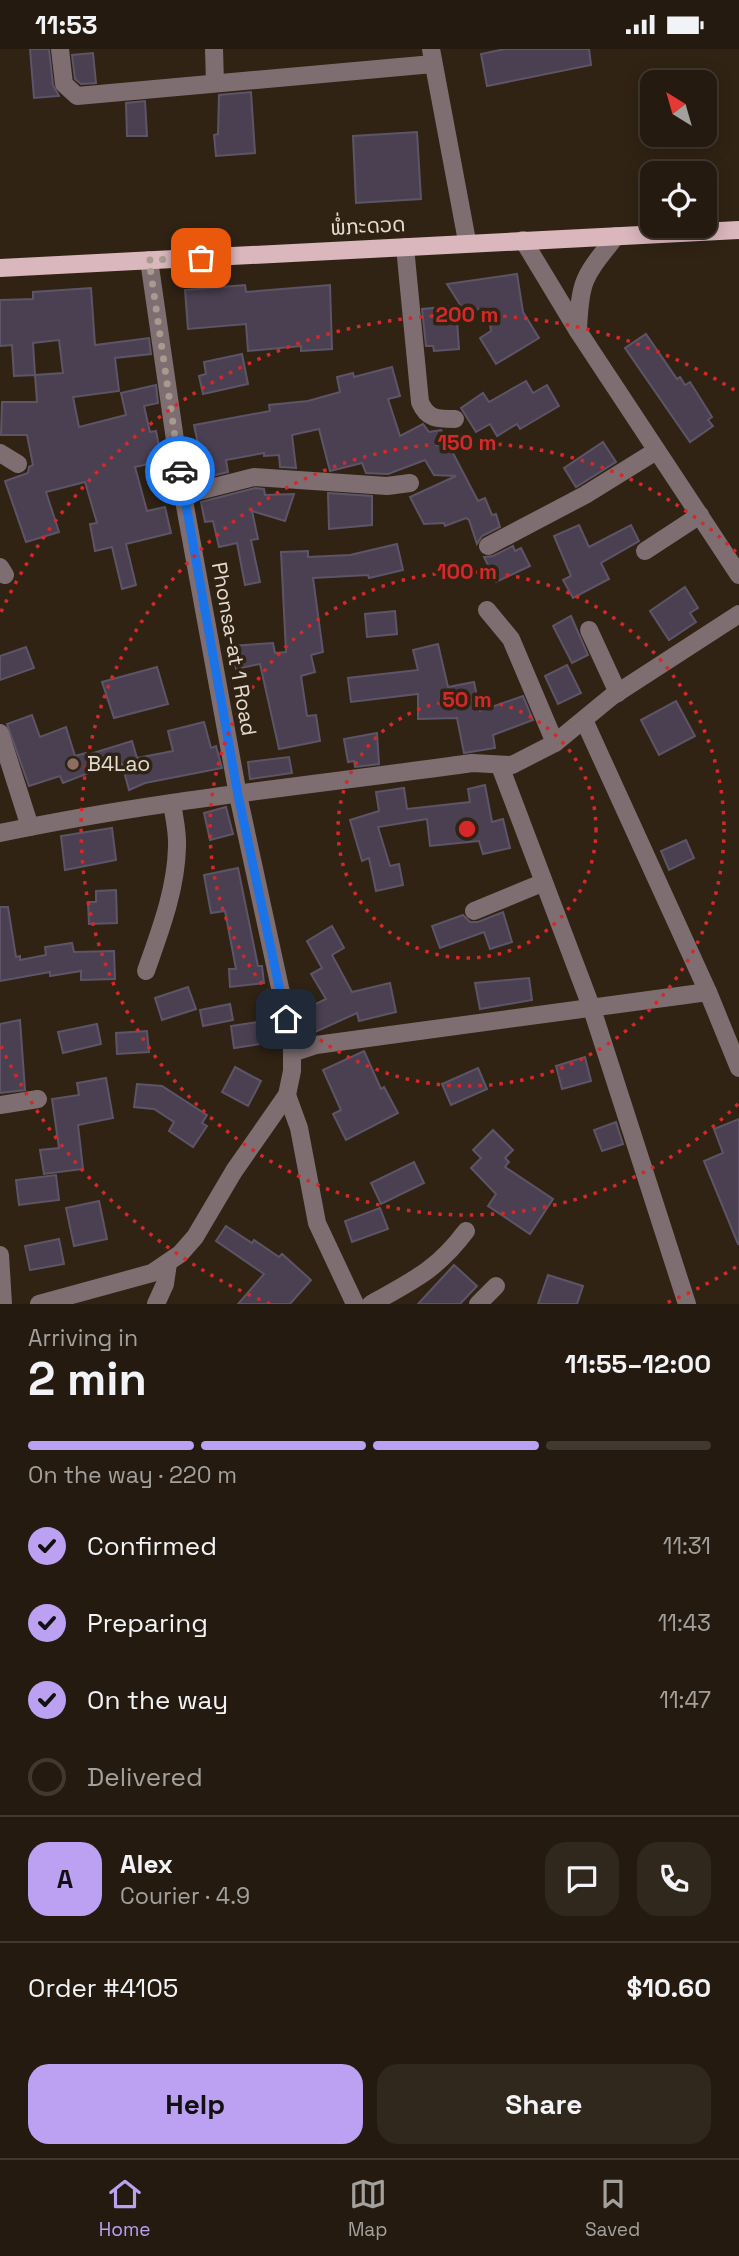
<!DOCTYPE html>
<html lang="en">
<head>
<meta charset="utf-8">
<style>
  :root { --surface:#241a0f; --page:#30271d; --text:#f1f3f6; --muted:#a3a19e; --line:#41382f; --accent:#bca0f2 }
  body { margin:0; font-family:"Space Grotesk","Noto Sans Lao",sans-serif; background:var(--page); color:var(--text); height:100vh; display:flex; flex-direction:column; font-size:26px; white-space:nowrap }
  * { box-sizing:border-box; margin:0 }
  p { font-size:23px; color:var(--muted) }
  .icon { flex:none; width:38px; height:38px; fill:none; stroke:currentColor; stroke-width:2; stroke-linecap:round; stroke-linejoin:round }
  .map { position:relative; height:1255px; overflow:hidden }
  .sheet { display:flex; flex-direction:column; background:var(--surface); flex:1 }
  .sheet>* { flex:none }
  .needle { width:46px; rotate:323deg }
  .buttons { position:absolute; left:640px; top:21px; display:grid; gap:14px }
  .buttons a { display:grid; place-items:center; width:77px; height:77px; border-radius:14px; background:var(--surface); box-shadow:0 4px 18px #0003,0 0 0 2px var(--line); font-size:35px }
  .pin { position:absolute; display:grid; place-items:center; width:60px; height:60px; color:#fff; margin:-30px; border-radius:14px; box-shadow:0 4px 10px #0006 }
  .courier { position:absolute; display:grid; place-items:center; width:70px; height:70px; margin:-35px; border:5px solid #1a73e8; border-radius:50%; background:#fff; color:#222; box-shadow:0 2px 9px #0007 }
  .head em { font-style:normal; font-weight:700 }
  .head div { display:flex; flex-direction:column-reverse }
  .head { display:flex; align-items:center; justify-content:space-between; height:119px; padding:0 28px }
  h1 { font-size:46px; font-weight:700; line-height:52px }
  .bar { display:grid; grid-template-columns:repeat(4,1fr); gap:10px 7px; align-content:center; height:84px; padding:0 28px }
  .bar i { height:9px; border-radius:5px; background:var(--line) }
  .bar .on { background:var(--accent) }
  .bar p { grid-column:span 4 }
  .line { display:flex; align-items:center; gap:18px; padding:0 28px; border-top:2px solid var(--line) }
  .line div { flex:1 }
  .round { display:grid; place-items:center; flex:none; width:74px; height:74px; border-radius:21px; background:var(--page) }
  ol { padding:0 28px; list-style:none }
  li { display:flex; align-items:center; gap:21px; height:77px }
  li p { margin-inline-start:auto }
  li .icon { padding:7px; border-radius:50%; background:var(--accent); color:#111; stroke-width:4 }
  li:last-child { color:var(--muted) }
  li i { width:38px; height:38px; border:4px solid var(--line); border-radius:50% }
  .button { display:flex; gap:14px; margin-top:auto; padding:14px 28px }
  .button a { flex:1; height:80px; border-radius:21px; background:var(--accent); color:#111; font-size:28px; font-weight:700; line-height:80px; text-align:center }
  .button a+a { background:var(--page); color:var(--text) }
  .status { display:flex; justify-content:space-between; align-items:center; height:49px; padding:0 35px; background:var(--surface); direction:ltr }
  .status svg { height:19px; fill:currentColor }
  .menu { display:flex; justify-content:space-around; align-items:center; height:98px; border-top:2px solid var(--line); background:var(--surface); font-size:19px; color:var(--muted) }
  .menu a { display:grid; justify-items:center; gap:4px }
  .menu .on { color:var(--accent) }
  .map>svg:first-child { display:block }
  .building { fill:#4a4052; stroke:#5e5467; stroke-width:2 }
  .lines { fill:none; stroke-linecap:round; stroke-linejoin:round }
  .minor { stroke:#7f6e71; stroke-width:18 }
  .major { stroke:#dab6bd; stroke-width:18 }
  .done { stroke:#a59b8f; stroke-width:7; stroke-dasharray:0 12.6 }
  .route { stroke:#1a73e8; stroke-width:9 }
  .ring { fill:none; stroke:#d62828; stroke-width:3.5; stroke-dasharray:3.5 7 }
  .education-dot { fill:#8d6e63; stroke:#302314; stroke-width:2.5 }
  .labels { text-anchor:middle; stroke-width:7; stroke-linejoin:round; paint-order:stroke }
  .street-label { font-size:21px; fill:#e4dbd1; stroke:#302314 }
  .poi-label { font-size:21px; fill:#e4dbd1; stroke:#302314; text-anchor:start }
  .centre { fill:#d62828; stroke:#302314; stroke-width:3.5 }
  .ring-label { font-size:21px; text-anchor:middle; font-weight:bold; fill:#d62828; stroke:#302314; stroke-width:7; stroke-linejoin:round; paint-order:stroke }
</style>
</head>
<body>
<div class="status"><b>11:53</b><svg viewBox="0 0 49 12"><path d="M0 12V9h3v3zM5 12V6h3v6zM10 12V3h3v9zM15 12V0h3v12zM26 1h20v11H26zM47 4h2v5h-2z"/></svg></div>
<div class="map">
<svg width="739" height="1255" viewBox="0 0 739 1255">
  <rect width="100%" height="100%" fill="#302314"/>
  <!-- building -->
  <g class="building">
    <polygon points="30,0 49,0 53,36 59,47 34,49"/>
    <polygon points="505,0 589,0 591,16 487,37 481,5"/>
    <polygon points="93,4 96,34 81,35 75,30 72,6"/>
    <polygon points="251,43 255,104 216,107 214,86 218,85 219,46"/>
    <polygon points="145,52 147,87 127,87 126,54"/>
    <polygon points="417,83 421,150 356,154 353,87"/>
    <polygon points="517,225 523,263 539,289 496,315 480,289 491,282 488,259 464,262 447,235"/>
    <polygon points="245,236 246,243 330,236 332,300 301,302 301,297 248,302 246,275 188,280 185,241"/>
    <polygon points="91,239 95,296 149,289 151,305 115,309 119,342 73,348 79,378 126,366 121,344 156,336 158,354 144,357 150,383 156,382 162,412 135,418 147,462 165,458 171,484 126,495 136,536 122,540 112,498 95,502 90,475 97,474 85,433 46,443 59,483 26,493 5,432 28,424 29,418 33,416 27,386 1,386 2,353 37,353 35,326 63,324 59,291 33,294 35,326 14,327 12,296 0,297 0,251 33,250 33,243"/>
    <polygon points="456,257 459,300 434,302 433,297 426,297 422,260"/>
    <polygon points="646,285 677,330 680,328 685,336 690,333 712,368 708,371 713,377 690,393 625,299"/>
    <polygon points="242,305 248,335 203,345 199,327 206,325 204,313"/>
    <polygon points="392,318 400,347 388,350 400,387 423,375 429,383 441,381 478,452 485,449 492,466 496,465 500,478 482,487 477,495 469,471 466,469 445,477 444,474 424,475 410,448 456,427 434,426 425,411 388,425 366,424 362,414 330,422 319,380 292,386 296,419 280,418 279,406 264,407 264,404 226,411 228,423 212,427 206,399 199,400 194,376 270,362 269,356 308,352 340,343 337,328 353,324 354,328"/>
    <polygon points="526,332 533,344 547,336 559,357 520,380 517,375 497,387 490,375 476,383 461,359 483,344 489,353"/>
    <polygon points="603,393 616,413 576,438 564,419"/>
    <polygon points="255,439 264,440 265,446 294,445 285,472 252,462 258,490 251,491 260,533 245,536 237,494 219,498 213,472 205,473 201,453"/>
    <polygon points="328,444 372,447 372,476 329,480"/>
    <polygon points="579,476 589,498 631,476 639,492 601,514 609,530 573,549 563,531 571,527 554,487"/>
    <polygon points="397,495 403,521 369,529 368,526 313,529 323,603 311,606 315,623 301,627 307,667 316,666 320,692 279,700 260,615 236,620 231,597 273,594 275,604 286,603 281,503 308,502 308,508 350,506"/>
    <polygon points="513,497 515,502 521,499 530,517 496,533 484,508 493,507"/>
    <polygon points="685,538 698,559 690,564 696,573 669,591 650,562"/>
    <polygon points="395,562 397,585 367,588 365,565"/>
    <polygon points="571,567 588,606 572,614 553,577"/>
    <polygon points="438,595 448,638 474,633 480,662 523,647 533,671 493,686 495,699 464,704 457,669 418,670 418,645 351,653 348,629 418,621 413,601"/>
    <polygon points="26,598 34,619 0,631 0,607"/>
    <polygon points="567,616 581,644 558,655 545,627"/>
    <polygon points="157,618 168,655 114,669 102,633"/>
    <polygon points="676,652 695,687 659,706 641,671"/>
    <polygon points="32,666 40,688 66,678 75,707 86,704 87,706 132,692 137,709 173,702 168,682 204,673 211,699 216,697 222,719 145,734 129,741 122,715 110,719 109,716 63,734 60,727 29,737 7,675"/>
    <polygon points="377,684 379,715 355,718 354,712 348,713 344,690"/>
    <polygon points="289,708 292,724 250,730 248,713"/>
    <polygon points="485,736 492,773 503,770 510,799 483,805 479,792 430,797 427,770 378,778 390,817 399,815 403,836 376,842 369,809 362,812 350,771 379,762 376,743 404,739 407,760 470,753 468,740"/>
    <polygon points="226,758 233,785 210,791 204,764"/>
    <polygon points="112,779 116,811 65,821 61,787"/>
    <polygon points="686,791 694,809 669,821 661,802"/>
    <polygon points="238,819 258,917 262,917 264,934 230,938 229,920 236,920 225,862 211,864 204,826"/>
    <polygon points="116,841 117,874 89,875 88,853 96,853 96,842"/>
    <polygon points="0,858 8,858 16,908 20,907 20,911 46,906 45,898 72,894 74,903 114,902 115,930 81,931 81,922 50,927 50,923 0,932"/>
    <polygon points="503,863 512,893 490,900 484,883 440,899 432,877 463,866 470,873 478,873"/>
    <polygon points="332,877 344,899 332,906 352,943 390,934 396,963 359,972 357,964 313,984 303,961 326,950 311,925 322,919 307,892"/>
    <polygon points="529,929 532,951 480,960 475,934"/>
    <polygon points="188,938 196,960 162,971 155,949"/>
    <polygon points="230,955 233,971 203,977 200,961"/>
    <polygon points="20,971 25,1041 0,1044 0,975"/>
    <polygon points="265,972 267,994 234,999 231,977"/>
    <polygon points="97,975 101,995 63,1004 58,983"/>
    <polygon points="147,982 149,1003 117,1005 116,984"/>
    <polygon points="364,1002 381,1040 384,1038 398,1064 346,1091 333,1065 341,1061 323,1021"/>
    <polygon points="585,1008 591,1032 562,1040 556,1017"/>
    <polygon points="235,1018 261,1032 248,1057 222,1043"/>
    <polygon points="478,1019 487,1040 451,1056 442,1035"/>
    <polygon points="106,1029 113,1069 78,1076 83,1120 44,1125 40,1101 59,1099 52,1050 79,1046 77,1034"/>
    <polygon points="137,1035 162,1037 207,1066 202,1074 207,1077 193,1098 169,1082 174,1073 154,1060 134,1058"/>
    <polygon points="739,1070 739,1195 738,1195 704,1112 723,1104 714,1080"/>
    <polygon points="616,1073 623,1095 602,1102 594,1081"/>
    <polygon points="493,1081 513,1101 505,1109 509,1113 505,1118 553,1150 530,1185 488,1157 496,1145 471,1119 481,1109 473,1101"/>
    <polygon points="414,1113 424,1134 381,1155 371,1134"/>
    <polygon points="56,1126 59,1151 19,1156 16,1131"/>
    <polygon points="99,1152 107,1190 74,1197 66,1159"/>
    <polygon points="380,1159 388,1180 352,1193 345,1172"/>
    <polygon points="226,1177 252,1194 254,1191 279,1208 282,1205 311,1231 290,1255 238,1255 264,1225 216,1192"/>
    <polygon points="59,1190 64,1215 30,1221 25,1197"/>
    <polygon points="454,1216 477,1237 460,1255 418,1255"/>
    <polygon points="548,1226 583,1237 577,1255 538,1255"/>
  </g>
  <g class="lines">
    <!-- minor -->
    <g class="minor">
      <polyline points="60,0 64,35 77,47 433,15"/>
      <polyline points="214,0 215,34"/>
      <polyline points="431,0 467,192"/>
      <polyline points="523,191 578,282 739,526"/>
      <path d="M405 198 420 353C427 370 437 370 455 370"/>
      <path d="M578 282C580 229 584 228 616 187"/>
      <polyline points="0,404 18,415"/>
      <polyline points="183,446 254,428 387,437 410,434"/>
      <polyline points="488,497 585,446 656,402"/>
      <polyline points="645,502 700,466"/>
      <polyline points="0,518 5,526"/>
      <polyline points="487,561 511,590 555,694"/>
      <polyline points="589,581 618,644"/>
      <polyline points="584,671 708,943 739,1019"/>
      <polyline points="0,684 30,778"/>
      <polyline points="500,717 592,960 687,1255"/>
      <path d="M0 784C156 751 315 736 472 714L512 716 555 694 611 648 739 565"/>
      <polyline points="474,862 542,834"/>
      <path d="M146 922C160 882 176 841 177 798 178 784 174 768 172 754"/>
      <polyline points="292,1004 316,996 708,943"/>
      <polyline points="287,1046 299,1079 317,1174 355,1255"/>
      <polyline points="0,1056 38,1050"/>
      <polyline points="0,1206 3,1255"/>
      <polyline points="39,1255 152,1224 180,1205 195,1188 234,1122 287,1046 292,1022 292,994 238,746 183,446 149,211"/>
      <polyline points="156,1255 165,1235 168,1214"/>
      <path d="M371 1255C412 1232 437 1221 466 1182"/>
      <polyline points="478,1255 496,1237"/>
    </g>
    <!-- major -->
    <polyline class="major" points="0,219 739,181"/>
  </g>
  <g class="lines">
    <!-- done -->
    <polyline class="done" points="180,422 149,211 201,209"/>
    <!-- route -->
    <polyline class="route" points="180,422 238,746 286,970"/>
  </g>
  <!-- distance rings -->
  <g class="ring">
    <circle cx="467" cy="780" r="129"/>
    <circle cx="467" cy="780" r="257"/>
    <path d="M738 1055A386 386 0 1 1 738 505"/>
    <path d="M736 1218A514 514 0 0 1 664 1255M270 1255A514 514 0 0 1 1 997M1 563A514 514 0 0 1 736 342"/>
  </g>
  <!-- markers -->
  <circle class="education-dot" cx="73" cy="715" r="7"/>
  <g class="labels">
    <!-- street labels -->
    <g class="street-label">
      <text transform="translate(368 177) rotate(-3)" y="7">ພໍ່ກະດວດ</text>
      <text transform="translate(234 600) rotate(80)" y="7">Phonsa-at 1 Road</text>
    </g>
    <!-- poi labels -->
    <g class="poi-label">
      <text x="87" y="722">B4Lao</text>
    </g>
  </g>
  <circle cx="467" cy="780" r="10" class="centre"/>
  <g class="ring-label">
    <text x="467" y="273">200 m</text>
    <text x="467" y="401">150 m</text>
    <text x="467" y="530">100 m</text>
    <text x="467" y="658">50 m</text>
  </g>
</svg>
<div class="buttons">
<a><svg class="needle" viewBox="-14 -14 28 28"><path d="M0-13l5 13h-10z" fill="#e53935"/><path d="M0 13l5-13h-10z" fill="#a3a19e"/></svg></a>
<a><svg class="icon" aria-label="locate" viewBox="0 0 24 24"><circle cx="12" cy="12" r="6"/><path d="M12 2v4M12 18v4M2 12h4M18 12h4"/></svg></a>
</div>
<div class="pin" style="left:201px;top:209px;background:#ea580c"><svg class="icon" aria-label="bag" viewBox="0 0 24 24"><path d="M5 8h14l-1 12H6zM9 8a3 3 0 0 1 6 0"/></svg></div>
<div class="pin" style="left:286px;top:970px;background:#1f2937"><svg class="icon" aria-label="home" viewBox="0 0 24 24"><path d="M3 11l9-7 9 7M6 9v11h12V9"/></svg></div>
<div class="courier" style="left:180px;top:422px"><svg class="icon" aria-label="car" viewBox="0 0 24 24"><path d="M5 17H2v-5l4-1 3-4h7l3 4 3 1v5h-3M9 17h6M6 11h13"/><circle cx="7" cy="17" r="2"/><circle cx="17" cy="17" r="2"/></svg></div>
</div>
<section class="sheet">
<div class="head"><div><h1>2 min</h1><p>Arriving in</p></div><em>11:55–12:00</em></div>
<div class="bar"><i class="on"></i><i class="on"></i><i class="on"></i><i></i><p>On the way · 220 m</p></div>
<ol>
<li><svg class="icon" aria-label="check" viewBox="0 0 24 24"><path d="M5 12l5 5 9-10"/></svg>Confirmed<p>11:31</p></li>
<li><svg class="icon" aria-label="check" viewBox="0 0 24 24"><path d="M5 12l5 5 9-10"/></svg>Preparing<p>11:43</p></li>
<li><svg class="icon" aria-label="check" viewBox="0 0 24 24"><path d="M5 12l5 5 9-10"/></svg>On the way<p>11:47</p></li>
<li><i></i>Delivered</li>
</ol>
<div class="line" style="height:126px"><b class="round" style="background:var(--accent);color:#111">A</b><div><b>Alex</b><p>Courier · 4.9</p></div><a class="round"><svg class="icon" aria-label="chat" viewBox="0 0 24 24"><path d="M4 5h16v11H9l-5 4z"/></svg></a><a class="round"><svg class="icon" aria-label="phone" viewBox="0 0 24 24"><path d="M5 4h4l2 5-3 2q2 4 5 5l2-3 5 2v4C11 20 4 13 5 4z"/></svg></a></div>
<div class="line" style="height:91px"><div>Order #4105</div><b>$10.60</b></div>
<div class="button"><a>Help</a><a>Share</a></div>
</section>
<nav class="menu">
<a class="on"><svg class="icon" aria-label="home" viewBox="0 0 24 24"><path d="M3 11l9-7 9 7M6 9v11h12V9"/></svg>Home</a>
<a><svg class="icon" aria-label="map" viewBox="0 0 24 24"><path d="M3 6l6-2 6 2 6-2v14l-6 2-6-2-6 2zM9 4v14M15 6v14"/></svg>Map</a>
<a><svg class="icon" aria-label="saved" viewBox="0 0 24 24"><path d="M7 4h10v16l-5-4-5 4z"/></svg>Saved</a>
</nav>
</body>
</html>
